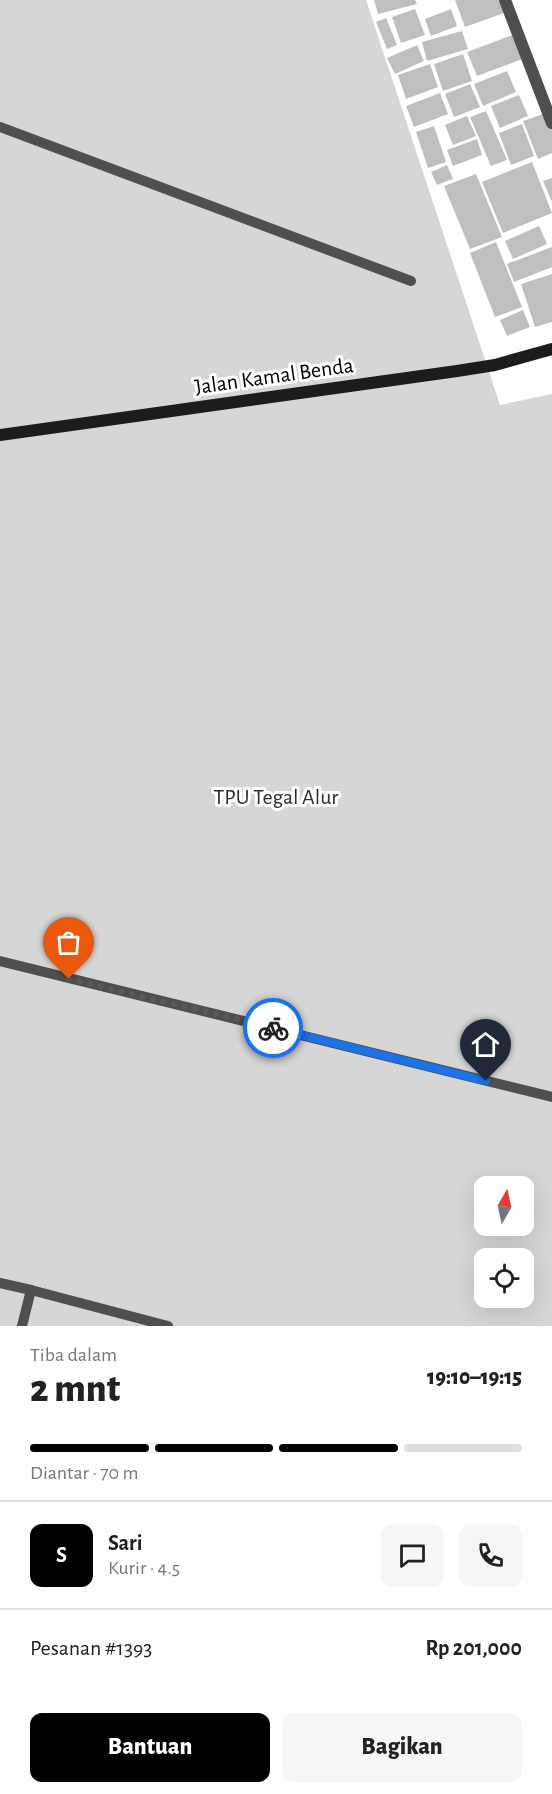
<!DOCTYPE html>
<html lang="id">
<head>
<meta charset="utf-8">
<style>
  :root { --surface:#fff; --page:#f6f6f6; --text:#222; --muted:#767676; --line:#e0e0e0; --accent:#000 }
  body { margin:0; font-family:"Alegreya Sans",sans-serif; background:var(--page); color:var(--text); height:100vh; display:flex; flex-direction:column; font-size:22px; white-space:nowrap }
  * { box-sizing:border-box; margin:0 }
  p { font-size:20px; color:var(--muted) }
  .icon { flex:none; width:33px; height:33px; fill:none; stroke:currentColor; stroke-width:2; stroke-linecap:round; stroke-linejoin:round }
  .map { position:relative; height:1326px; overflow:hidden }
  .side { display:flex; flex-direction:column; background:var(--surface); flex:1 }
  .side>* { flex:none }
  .needle { width:39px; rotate:9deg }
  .tools { position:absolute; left:474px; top:1176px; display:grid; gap:12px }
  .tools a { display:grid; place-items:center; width:60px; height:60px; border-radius:12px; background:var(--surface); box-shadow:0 6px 24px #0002; font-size:30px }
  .pin { position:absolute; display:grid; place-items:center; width:51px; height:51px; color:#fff; margin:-62px -26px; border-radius:50% 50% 50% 0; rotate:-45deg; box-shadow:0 0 6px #0007 }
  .pin .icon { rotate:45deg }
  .courier { position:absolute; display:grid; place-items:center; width:60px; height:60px; margin:-30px; border:4px solid #1a73e8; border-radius:50%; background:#fff; color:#222; box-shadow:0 2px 8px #0007 }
  .summary em { font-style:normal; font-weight:800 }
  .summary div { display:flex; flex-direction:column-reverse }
  .summary { display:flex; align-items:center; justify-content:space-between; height:102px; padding:0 30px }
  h1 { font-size:39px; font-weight:800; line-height:45px }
  .bar { display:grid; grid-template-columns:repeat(4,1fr); gap:9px 6px; align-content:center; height:72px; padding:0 30px }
  .bar i { height:8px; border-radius:4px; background:var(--line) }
  .bar .selected { background:var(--accent) }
  .bar p { grid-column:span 4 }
  .line { display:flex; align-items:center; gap:15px; padding:0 30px; border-top:2px solid var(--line) }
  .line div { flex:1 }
  .round { display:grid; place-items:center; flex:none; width:63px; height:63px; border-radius:12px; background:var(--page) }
  .button { display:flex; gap:12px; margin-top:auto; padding:12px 30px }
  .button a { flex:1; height:69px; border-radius:12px; background:var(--accent); color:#fff; font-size:24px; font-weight:800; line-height:69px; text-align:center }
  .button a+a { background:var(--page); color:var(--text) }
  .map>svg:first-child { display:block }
  .green { fill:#d6d6d6; fill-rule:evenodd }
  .building { fill:#bfbfbf }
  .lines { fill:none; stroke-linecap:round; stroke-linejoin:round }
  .service { stroke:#4f4f4f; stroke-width:10 }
  .minor { stroke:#4f4f4f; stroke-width:12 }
  .secondary { stroke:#1c1c1c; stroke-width:12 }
  .done { stroke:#595959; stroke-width:6; stroke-dasharray:0 10.8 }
  .route { stroke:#1a73e8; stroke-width:8 }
  .labels { text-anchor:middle; stroke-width:6; stroke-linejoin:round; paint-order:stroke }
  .street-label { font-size:22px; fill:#000; stroke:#fff }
  .park-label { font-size:22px; fill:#2d2d2d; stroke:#fff }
</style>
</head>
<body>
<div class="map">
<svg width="552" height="1326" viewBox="0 0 552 1326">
  <rect width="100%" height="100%" fill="#fff"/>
  <!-- green -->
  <path class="green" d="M0 0H366L500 405 552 394V1326H0ZM484 1186H524V1226H484ZM484 1258H524V1298H484Z"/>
  <!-- building -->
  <g class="building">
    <polygon points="374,0 415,0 417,4 378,14"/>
    <polygon points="455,0 499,0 504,13 465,27"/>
    <polygon points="415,9 425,35 401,43 392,17"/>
    <polygon points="451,9 457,26 431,36 425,19"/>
    <polygon points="386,18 397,45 387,49 376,22"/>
    <polygon points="462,31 468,49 427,61 422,42"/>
    <polygon points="515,34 525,58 477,76 467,52"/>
    <polygon points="417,45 424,61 395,74 387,58"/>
    <polygon points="463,54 472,81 443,91 434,64"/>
    <polygon points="430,64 438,87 406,99 398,75"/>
    <polygon points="507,71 516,92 483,106 474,84"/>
    <polygon points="470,84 480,107 454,117 445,94"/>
    <polygon points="440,93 448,114 414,127 406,106"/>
    <polygon points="519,95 528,116 500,128 491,106"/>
    <polygon points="486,111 507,160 491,166 470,117"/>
    <polygon points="546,113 552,129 552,153 538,159 523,121"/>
    <polygon points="467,116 476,136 453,145 445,125"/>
    <polygon points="522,124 534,156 511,165 499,133"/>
    <polygon points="434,126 446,162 428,168 416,132"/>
    <polygon points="477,139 482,155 453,166 447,150"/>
    <polygon points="532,162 552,213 503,233 482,182"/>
    <polygon points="447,165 453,179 437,185 431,172"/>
    <polygon points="476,174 502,237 470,249 444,186"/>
    <polygon points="552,178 552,202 543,181"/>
    <polygon points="539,226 547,244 513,259 505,241"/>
    <polygon points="496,242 522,307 495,317 470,253"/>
    <polygon points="552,247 552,267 514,282 507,264"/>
    <polygon points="552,274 552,322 535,327 521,284"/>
    <polygon points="523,310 530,327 507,336 500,320"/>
  </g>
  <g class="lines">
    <!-- service -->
    <g class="service">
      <polyline points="0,127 411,281"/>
      <polyline points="0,961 552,1097"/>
      <polyline points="0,1283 31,1290 22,1326"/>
      <polyline points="31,1290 168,1326"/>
    </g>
    <!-- minor -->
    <polyline class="minor" points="505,0 552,123"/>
    <!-- secondary -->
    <polyline class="secondary" points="0,435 457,371 495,365 552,349"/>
  </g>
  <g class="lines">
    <!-- done -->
    <polyline class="done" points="69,979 273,1028"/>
    <!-- route -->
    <polyline class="route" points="273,1028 486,1081"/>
  </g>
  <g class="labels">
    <!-- street labels -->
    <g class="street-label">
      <text transform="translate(274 375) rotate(-8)" y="8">Jalan Kamal Benda</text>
    </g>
    <!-- park labels -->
    <g class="park-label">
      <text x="276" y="804">TPU Tegal Alur</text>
    </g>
  </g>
</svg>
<div class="tools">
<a><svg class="needle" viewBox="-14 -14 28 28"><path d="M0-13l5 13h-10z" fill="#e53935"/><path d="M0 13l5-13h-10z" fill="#767676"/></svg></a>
<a><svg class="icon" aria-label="locate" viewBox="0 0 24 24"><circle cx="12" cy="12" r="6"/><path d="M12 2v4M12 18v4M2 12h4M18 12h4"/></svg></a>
</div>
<div class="pin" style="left:69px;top:979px;background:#ea580c"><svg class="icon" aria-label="bag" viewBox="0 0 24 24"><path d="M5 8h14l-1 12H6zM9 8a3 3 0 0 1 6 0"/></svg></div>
<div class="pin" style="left:486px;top:1081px;background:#1f2937"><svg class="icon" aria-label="home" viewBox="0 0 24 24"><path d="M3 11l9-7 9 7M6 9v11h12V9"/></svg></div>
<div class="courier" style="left:273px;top:1028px"><svg class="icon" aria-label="bike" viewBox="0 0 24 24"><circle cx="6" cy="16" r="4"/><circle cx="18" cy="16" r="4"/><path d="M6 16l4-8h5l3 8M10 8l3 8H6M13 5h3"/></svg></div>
</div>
<section class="side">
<div class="summary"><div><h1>2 mnt</h1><p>Tiba dalam</p></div><em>19:10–19:15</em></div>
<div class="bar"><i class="selected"></i><i class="selected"></i><i class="selected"></i><i></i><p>Diantar · 70 m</p></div>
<div class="line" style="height:108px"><b class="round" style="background:var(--accent);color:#fff">S</b><div><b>Sari</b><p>Kurir · 4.5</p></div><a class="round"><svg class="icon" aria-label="chat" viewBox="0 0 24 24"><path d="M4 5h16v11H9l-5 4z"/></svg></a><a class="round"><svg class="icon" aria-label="phone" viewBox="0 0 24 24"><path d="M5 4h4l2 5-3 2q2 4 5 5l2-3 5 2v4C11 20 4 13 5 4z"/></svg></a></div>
<div class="line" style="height:78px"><div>Pesanan #1393</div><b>Rp 201,000</b></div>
<div class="button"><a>Bantuan</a><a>Bagikan</a></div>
</section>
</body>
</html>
